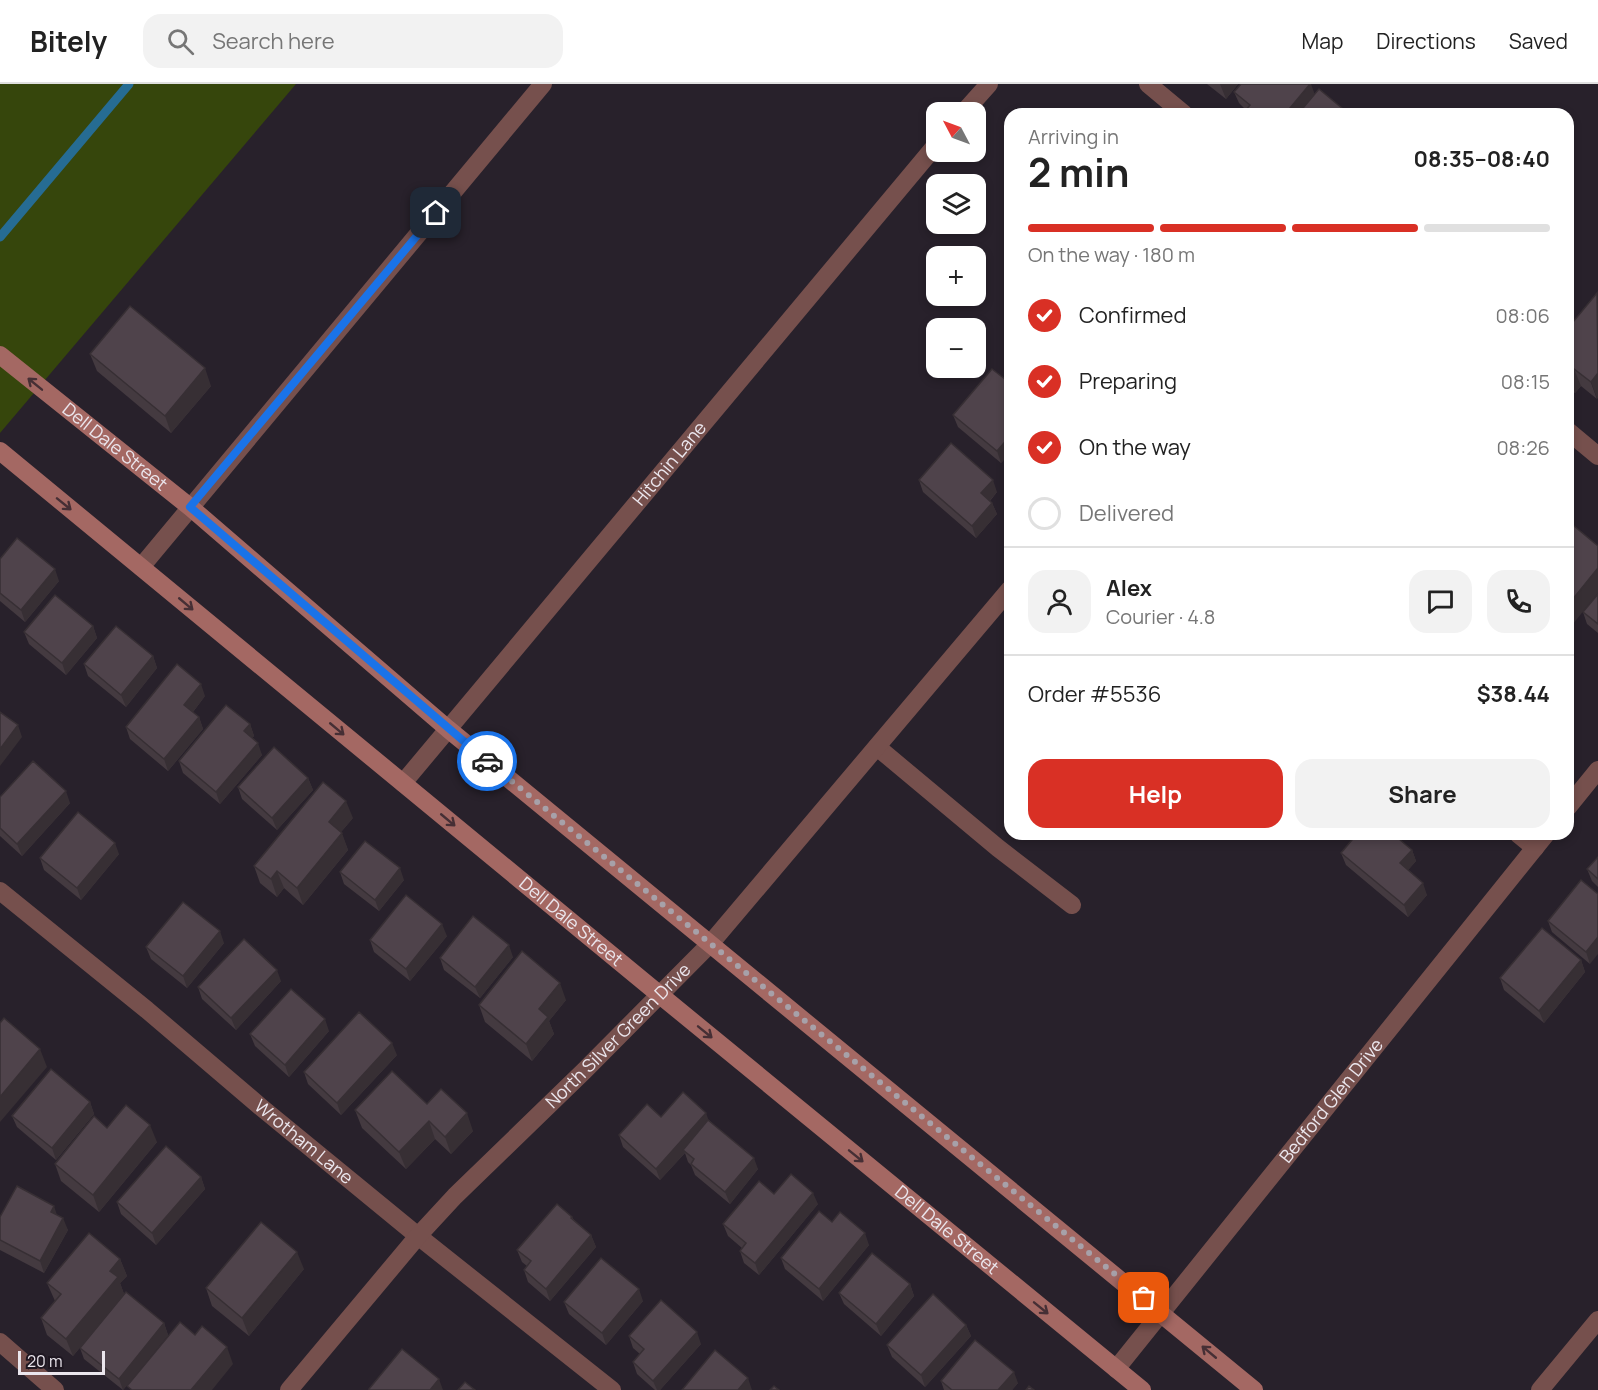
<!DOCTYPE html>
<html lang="en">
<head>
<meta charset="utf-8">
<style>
  :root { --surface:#fff; --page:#f2f2f2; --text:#222; --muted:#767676; --line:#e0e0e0; --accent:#d93025 }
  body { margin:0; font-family:Manrope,sans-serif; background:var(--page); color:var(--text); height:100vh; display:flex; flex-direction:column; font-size:22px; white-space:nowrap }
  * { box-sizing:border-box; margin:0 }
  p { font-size:20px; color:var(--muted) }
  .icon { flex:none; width:33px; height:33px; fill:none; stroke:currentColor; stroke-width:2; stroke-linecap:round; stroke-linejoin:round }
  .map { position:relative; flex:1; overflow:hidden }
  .sheet { position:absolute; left:1004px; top:24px; width:570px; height:732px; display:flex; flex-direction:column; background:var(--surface); border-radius:18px; box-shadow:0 3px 9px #0003 }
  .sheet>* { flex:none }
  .needle { width:39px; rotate:311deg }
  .controls { position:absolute; left:926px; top:18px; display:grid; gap:12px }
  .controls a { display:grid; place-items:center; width:60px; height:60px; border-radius:12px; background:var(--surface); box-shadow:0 3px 9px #0003; font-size:30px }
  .scale { position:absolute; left:18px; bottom:15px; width:87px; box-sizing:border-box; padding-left:6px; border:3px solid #ebe6ed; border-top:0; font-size:16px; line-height:21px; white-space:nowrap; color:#ebe6ed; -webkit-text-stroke:4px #1e1721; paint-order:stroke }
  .pin { position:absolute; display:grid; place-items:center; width:51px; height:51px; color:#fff; margin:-26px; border-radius:12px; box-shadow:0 3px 9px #0006 }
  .courier { position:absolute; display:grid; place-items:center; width:60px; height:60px; margin:-30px; border:4px solid #1a73e8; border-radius:50%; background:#fff; color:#222; box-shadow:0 2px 8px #0007 }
  .overview em { font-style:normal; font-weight:700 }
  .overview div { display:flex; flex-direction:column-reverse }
  .overview { display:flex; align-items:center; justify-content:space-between; height:102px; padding:0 24px }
  h1 { font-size:39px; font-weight:700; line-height:45px }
  .bar { display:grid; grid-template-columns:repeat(4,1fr); gap:9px 6px; align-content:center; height:72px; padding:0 24px }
  .bar i { height:8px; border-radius:4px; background:var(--line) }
  .bar .current { background:var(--accent) }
  .bar p { grid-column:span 4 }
  .line { display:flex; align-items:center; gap:15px; padding:0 24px; border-top:2px solid var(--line) }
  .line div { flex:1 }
  .round { display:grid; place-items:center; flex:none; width:63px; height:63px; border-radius:18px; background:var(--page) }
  ol { padding:0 24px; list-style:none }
  li { display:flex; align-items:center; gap:18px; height:66px }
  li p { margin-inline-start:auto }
  li .icon { padding:6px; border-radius:50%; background:var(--accent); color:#fff; stroke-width:4 }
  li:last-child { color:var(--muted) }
  li i { width:33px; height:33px; border:3px solid var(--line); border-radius:50% }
  .primary-button { display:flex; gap:12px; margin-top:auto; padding:12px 24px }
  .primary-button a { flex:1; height:69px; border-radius:18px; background:var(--accent); color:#fff; font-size:24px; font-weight:700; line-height:69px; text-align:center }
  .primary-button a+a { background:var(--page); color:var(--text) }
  header { display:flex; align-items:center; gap:36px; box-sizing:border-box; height:84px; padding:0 30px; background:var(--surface); border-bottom:2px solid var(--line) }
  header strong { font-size:28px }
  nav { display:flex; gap:33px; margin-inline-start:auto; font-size:21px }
  .search { width:420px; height:54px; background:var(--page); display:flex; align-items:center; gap:15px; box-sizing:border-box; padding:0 21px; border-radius:18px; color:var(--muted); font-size:22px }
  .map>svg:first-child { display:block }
  .green { fill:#36460c }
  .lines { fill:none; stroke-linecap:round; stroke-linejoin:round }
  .stream { stroke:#266c93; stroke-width:9 }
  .street { stroke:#76504d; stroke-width:18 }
  .secondary { stroke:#a46863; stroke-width:18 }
  .wall { fill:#443a40 }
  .shaded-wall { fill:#372f34 }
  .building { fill:#4f434b; stroke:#372f34; stroke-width:1.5 }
  .oneway { stroke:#462f35 }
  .done { stroke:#a7a1a9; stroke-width:6; stroke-dasharray:0 10.8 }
  .route { stroke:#1a73e8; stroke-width:8 }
  .labels { text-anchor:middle; stroke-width:4.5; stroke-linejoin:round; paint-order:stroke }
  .street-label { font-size:18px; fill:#ebe6ed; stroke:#1e1721 }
</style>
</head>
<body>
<header>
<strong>Bitely</strong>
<div class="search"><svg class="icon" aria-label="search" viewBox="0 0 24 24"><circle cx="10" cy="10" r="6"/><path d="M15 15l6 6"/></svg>Search here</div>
<nav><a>Map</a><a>Directions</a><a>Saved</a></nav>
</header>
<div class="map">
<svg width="1598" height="1306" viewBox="0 0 1598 1306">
  <rect width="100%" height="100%" fill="#28212b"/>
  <!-- green -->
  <polygon class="green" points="0,0 296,0 0,349"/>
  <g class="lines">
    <!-- stream -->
    <polyline class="stream" points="0,153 129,0"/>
    <!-- street -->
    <g class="street">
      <polyline points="1148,0 1184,30"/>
      <polyline points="964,28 989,0"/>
      <polyline points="1568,347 1598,372"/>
      <polyline points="141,483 543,0"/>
      <polyline points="877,663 998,764 1072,821"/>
      <path id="s1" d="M403 699 936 61"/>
      <polyline points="1568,723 1598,686"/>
      <polyline points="1518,750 1535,764"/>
      <path id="s2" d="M0 807 147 926 262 1024 418 1152 612 1306"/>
      <polyline points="0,1258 55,1306"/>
      <path id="s3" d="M1116 1285 1546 750"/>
      <path id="s4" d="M289 1306 418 1152 455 1112 584 987 710 860 1010 505"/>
      <polyline points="1540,1306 1598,1236"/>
    </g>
    <!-- secondary -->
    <g class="secondary">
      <path id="s5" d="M0 271 190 423 448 645 1254 1306"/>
      <path id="s6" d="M0 367 660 911 1142 1306"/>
    </g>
  </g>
  <!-- wall -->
  <g class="wall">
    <polygon points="1207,0 1238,0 1226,15"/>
    <polygon points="1234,8 1315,10 1349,30 1246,30 1245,27 1246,26 1239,19"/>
    <polygon points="1568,233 1570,241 1597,315 1581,302 1575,309 1568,303"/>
    <polygon points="90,270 211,302 171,349 97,287"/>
    <polygon points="1010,299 1010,369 1001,379 958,343 953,331"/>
    <polygon points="919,396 997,408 990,417 992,419 997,430 976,454 923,408"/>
    <polygon points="0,475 59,497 25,538 0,517"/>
    <polygon points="1598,510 1598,549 1587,540 1583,528"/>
    <polygon points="93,542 97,554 66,591 29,560 24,548"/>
    <polygon points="153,572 157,584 126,623 88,592 84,580"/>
    <polygon points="205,612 193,628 199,633 203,645 168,687 130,655 126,643"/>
    <polygon points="250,640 254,652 252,654 262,671 220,720 183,689 179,677"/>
    <polygon points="308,694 313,706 277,746 242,715 238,703"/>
    <polygon points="0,713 70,719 22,772 0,752"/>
    <polygon points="353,734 341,748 348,766 303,821 284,804 277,813 260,799 254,782"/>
    <polygon points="1412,766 1416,777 1408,786 1427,811 1408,833 1346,781 1341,769"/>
    <polygon points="119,770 81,816 44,786 40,774"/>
    <polygon points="1598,773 1598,803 1592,797 1587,785"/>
    <polygon points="340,788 404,796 379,827 344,800"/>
    <polygon points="1581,796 1590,880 1552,848 1548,837"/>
    <polygon points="447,852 410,897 374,868 370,856"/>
    <polygon points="224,859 187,904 151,875 146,863"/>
    <polygon points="513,873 480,914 444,886 440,874"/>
    <polygon points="1581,876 1585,888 1544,939 1504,906 1500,894"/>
    <polygon points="281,897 236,946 202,915 198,903"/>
    <polygon points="566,916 549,937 554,950 532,977 485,938 479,921"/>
    <polygon points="329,947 289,993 255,962 250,950"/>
    <polygon points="397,971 341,1031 308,1000 304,988"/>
    <polygon points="90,1018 94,1030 56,1076 17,1043 12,1032"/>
    <polygon points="427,1020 473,1047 451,1070 435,1055 406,1085 362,1044 355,1026"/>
    <polygon points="661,1033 709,1036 758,1085 730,1120 695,1091 691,1081 688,1078 685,1069 660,1096 623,1063 619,1051"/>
    <polygon points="107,1044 157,1058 99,1128 61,1097 55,1080"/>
    <polygon points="201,1093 205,1105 156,1161 121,1130 117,1118"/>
    <polygon points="774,1110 818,1120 759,1191 744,1179 740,1167 742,1164 728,1152 723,1140"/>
    <polygon points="57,1131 68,1146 44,1189 0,1166 0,1133"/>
    <polygon points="572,1133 573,1135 591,1151 596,1163 550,1217 528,1198 524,1186 527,1182 522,1178 517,1166"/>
    <polygon points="832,1138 869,1161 823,1217 785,1185 781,1174"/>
    <polygon points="120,1175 127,1192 120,1199 124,1210 73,1272 47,1251 41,1234 55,1217 47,1199"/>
    <polygon points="304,1185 249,1252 212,1222 206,1204"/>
    <polygon points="910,1200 914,1212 881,1252 844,1220 839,1209"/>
    <polygon points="643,1217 606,1261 569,1230 564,1218"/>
    <polygon points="164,1239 168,1251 123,1306 84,1275 80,1264"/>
    <polygon points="966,1241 971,1252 925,1303 892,1273 887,1261"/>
    <polygon points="629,1252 701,1260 660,1306 655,1306 637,1290 633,1278 640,1270 633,1264"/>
    <polygon points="941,1297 1018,1299 1012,1306 944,1306"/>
  </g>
  <!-- shaded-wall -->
  <g class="shaded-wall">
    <polygon points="1220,0 1238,0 1226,15"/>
    <polygon points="1310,0 1311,0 1315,11 1299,30 1285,30"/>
    <polygon points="1568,233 1571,242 1568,246"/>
    <polygon points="205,284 211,302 171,349 165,332"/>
    <polygon points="1574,285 1581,302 1575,309 1568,291"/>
    <polygon points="1598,289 1598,314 1597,315 1591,298"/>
    <polygon points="1010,352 1010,369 1001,379 997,367"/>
    <polygon points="993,396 997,408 986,421 981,409"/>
    <polygon points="992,419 997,430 976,454 972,442"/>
    <polygon points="1598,484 1598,509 1568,546 1568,521"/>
    <polygon points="55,485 59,497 25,538 21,526"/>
    <polygon points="93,542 97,554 66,591 62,579"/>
    <polygon points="153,572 157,584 126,623 121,611"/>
    <polygon points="201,600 205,612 189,633 184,621"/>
    <polygon points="199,633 203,645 168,687 164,675"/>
    <polygon points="250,640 254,652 248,659 244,647"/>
    <polygon points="18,641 22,653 0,682 0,665"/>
    <polygon points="258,659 262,671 220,720 216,708"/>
    <polygon points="308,694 313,706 277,746 272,734"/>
    <polygon points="66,707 70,719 22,772 17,760"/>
    <polygon points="346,717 353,734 335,755 329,738"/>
    <polygon points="342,749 348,766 303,821 297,804"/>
    <polygon points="115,759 119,770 81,816 77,804"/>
    <polygon points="1412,766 1416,777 1404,791 1400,779"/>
    <polygon points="400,784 404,796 379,827 375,816"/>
    <polygon points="277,787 284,804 277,813 271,795"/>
    <polygon points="1423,799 1427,811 1408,833 1404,821"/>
    <polygon points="442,840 447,852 410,897 406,885"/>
    <polygon points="220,847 224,859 187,904 183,892"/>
    <polygon points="1598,853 1598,870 1590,880 1586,868"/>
    <polygon points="509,861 513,873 480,914 475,903"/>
    <polygon points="1581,876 1585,888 1544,939 1539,927"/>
    <polygon points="277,886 281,897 236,946 231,934"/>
    <polygon points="560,899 566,916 549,937 554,950 532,977 526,960 539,925"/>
    <polygon points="325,935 329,947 289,993 285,981"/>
    <polygon points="392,959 397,971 341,1031 337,1019"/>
    <polygon points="40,965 47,983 0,1038 0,1013"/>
    <polygon points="90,1018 94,1030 56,1076 52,1064"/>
    <polygon points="467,1029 473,1047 451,1070 445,1053"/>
    <polygon points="706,1029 710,1040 683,1066 685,1069 660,1096 656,1085"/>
    <polygon points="429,1037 435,1055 406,1085 399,1068"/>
    <polygon points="150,1041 157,1058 99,1128 93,1111"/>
    <polygon points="754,1074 758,1085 730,1120 725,1108"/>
    <polygon points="201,1093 205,1105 156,1161 152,1149"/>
    <polygon points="813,1109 818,1120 759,1191 755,1179"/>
    <polygon points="54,1122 58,1134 51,1128"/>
    <polygon points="63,1134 68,1146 44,1189 40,1177"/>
    <polygon points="865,1149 869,1161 823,1217 819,1205"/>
    <polygon points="591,1151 596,1163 550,1217 546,1205"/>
    <polygon points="297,1168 304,1185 249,1252 242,1234"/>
    <polygon points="120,1175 127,1192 120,1199 124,1210 73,1272 66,1255 110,1187"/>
    <polygon points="910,1200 914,1212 881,1252 876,1240"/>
    <polygon points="639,1205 643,1217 606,1261 602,1249"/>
    <polygon points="164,1239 168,1251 123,1306 119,1295"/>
    <polygon points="966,1241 971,1252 925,1303 921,1291"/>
    <polygon points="697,1248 701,1260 660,1306 657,1306 653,1297"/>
    <polygon points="227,1263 233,1280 212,1306 191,1306"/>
    <polygon points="1014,1288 1018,1299 1012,1306 998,1306"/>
    <polygon points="748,1294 752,1306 738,1306"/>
    <polygon points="439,1295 443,1306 430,1306"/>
  </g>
  <!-- building -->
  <g class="building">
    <polygon points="1241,0 1310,0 1285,30 1249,30 1245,27 1250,21 1234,8"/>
    <polygon points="1319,5 1349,30 1298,30"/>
    <polygon points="1597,209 1598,289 1591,298 1574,285 1568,291 1568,244"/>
    <polygon points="130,222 205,284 165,332 90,270"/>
    <polygon points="992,285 1010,299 1010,352 997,367 953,331"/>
    <polygon points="951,359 993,396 981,409 992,419 972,442 919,396"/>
    <polygon points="1568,437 1598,462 1598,484 1568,521"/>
    <polygon points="17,454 55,485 21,526 0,509 0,475"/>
    <polygon points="1598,510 1598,540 1583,528"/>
    <polygon points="55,511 93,542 62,579 24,548"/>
    <polygon points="116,542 153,572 121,611 84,580"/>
    <polygon points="177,580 201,600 184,621 199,633 164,675 126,643"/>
    <polygon points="226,621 250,640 244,647 258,659 216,708 179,677"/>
    <polygon points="0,628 18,641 0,665"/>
    <polygon points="274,663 308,694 272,734 238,703"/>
    <polygon points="33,677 66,707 17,760 0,744 0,713"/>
    <polygon points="323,698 346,717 329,738 342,749 297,804 277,787 271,795 254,782"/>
    <polygon points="78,728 115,759 77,804 40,774"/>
    <polygon points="1357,750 1393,750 1412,766 1400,779 1423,799 1404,821 1341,769"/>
    <polygon points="365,757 400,784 375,816 340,788"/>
    <polygon points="1598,773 1598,795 1587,785"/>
    <polygon points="1581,796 1598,810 1598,853 1586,868 1548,837"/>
    <polygon points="406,811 442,840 406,885 370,856"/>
    <polygon points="183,818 220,847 183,892 146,863"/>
    <polygon points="473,832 509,861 475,903 440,874"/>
    <polygon points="1542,844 1581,876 1539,927 1500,894"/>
    <polygon points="244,855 277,886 231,934 198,903"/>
    <polygon points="522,867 560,899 539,925 548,933 526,960 479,921"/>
    <polygon points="291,905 325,935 285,981 250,950"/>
    <polygon points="359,928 392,959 337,1019 304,988"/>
    <polygon points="4,934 40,965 0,1013 0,939"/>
    <polygon points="51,985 90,1018 52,1064 12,1032"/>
    <polygon points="392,987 427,1020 441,1005 467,1029 445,1053 429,1037 399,1068 355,1026"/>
    <polygon points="683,1008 706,1029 656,1085 619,1051 647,1020 661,1033"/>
    <polygon points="126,1021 150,1041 93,1111 55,1080 94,1032 107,1044"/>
    <polygon points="708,1036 754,1074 725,1108 691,1080 694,1075 683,1066"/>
    <polygon points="166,1062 201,1093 152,1149 117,1118"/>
    <polygon points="791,1090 813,1109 755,1179 740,1167 746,1159 723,1140 759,1097 774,1110"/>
    <polygon points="17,1102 54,1122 51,1128 63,1134 40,1177 0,1156 0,1133"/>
    <polygon points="557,1120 572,1133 571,1134 591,1151 546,1205 524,1186 531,1177 517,1166"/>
    <polygon points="819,1127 832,1138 840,1128 865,1149 819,1205 781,1174"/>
    <polygon points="261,1138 297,1168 242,1234 206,1204"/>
    <polygon points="89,1149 120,1175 110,1187 118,1193 66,1255 41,1234 61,1210 47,1199"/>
    <polygon points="872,1169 910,1200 876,1240 839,1209"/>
    <polygon points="601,1174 639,1205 602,1249 564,1218"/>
    <polygon points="126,1208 164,1239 119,1295 80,1264"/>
    <polygon points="933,1210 966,1241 921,1291 887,1261"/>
    <polygon points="661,1216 697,1248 653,1297 633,1278 644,1265 629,1252"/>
    <polygon points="180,1238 195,1251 202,1242 227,1263 191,1306 132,1306 127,1302"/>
    <polygon points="975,1256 1014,1288 998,1306 952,1306 941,1297"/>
    <polygon points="402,1265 439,1295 430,1306 369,1306 369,1305"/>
    <polygon points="715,1266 748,1294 738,1306 682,1306"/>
    <polygon points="465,1298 475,1306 458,1306"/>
    <polygon points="774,1302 779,1306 770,1306"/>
    <polygon points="1029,1302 1034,1306 1026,1306"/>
  </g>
  <!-- one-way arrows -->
  <defs><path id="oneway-shaft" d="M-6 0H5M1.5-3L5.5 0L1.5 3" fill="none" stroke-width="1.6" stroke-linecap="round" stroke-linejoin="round" transform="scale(1.5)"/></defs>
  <g class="oneway">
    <use href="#oneway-shaft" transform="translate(35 300) rotate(-141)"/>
    <use href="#oneway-shaft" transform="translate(64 420) rotate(39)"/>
    <use href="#oneway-shaft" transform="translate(186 520) rotate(40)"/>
    <use href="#oneway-shaft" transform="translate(337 645) rotate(40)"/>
    <use href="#oneway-shaft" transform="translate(448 736) rotate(40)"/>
    <use href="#oneway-shaft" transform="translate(705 948) rotate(39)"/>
    <use href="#oneway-shaft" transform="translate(856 1072) rotate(39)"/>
    <use href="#oneway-shaft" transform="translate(1041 1224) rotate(39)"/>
    <use href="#oneway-shaft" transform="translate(1209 1268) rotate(-140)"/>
  </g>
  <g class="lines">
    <!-- done -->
    <polyline class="done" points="487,677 1144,1214"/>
    <!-- route -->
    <polyline class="route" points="436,129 190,423 487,677"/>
  </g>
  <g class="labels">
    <!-- street labels -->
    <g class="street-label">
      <text dy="6" stroke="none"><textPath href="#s5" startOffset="147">Dell Dale Street</textPath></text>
      <text dy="6" stroke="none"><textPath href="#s1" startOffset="416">Hitchin Lane</textPath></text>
      <text dy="6" stroke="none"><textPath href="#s6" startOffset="740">Dell Dale Street</textPath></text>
      <text dy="6" stroke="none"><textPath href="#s4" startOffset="484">North Silver Green Drive</textPath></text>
      <text dy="6" stroke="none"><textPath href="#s3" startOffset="344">Bedford Glen Drive</textPath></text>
      <text dy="6" stroke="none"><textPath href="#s2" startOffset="394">Wrotham Lane</textPath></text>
      <text dy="6" stroke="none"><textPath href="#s6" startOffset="1226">Dell Dale Street</textPath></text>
    </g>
  </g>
</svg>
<div class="controls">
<a><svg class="needle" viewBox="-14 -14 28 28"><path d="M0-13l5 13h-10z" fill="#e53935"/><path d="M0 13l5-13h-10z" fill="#767676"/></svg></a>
<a><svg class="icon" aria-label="layers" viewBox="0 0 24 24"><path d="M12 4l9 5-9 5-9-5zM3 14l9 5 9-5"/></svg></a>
<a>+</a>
<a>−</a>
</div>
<div class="scale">20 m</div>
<div class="pin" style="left:1144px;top:1214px;background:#ea580c"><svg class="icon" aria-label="bag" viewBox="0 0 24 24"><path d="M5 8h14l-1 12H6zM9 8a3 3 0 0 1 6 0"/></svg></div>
<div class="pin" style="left:436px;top:129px;background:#1f2937"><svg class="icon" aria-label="home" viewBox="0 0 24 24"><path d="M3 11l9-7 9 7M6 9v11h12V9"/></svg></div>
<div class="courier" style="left:487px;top:677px"><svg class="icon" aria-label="car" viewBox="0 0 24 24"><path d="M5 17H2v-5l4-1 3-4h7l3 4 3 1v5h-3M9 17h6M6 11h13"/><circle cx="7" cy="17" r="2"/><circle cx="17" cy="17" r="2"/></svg></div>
<section class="sheet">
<div class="overview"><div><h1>2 min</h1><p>Arriving in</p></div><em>08:35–08:40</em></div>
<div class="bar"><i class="current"></i><i class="current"></i><i class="current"></i><i></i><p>On the way · 180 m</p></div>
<ol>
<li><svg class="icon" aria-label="check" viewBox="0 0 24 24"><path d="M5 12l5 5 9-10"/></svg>Confirmed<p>08:06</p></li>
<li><svg class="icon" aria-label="check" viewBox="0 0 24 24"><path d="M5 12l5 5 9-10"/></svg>Preparing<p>08:15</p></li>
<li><svg class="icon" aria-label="check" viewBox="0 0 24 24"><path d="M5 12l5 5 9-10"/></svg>On the way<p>08:26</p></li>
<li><i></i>Delivered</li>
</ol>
<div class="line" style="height:108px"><a class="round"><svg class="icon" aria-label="person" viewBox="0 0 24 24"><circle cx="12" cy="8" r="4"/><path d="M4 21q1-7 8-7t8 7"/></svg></a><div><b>Alex</b><p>Courier · 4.8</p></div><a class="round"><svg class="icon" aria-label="chat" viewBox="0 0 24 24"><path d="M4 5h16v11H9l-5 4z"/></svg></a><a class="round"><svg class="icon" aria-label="phone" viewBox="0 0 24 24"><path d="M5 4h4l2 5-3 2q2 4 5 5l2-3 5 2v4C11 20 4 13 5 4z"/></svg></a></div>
<div class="line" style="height:78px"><div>Order #5536</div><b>$38.44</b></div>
<div class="primary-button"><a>Help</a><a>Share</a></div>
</section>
</div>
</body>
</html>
